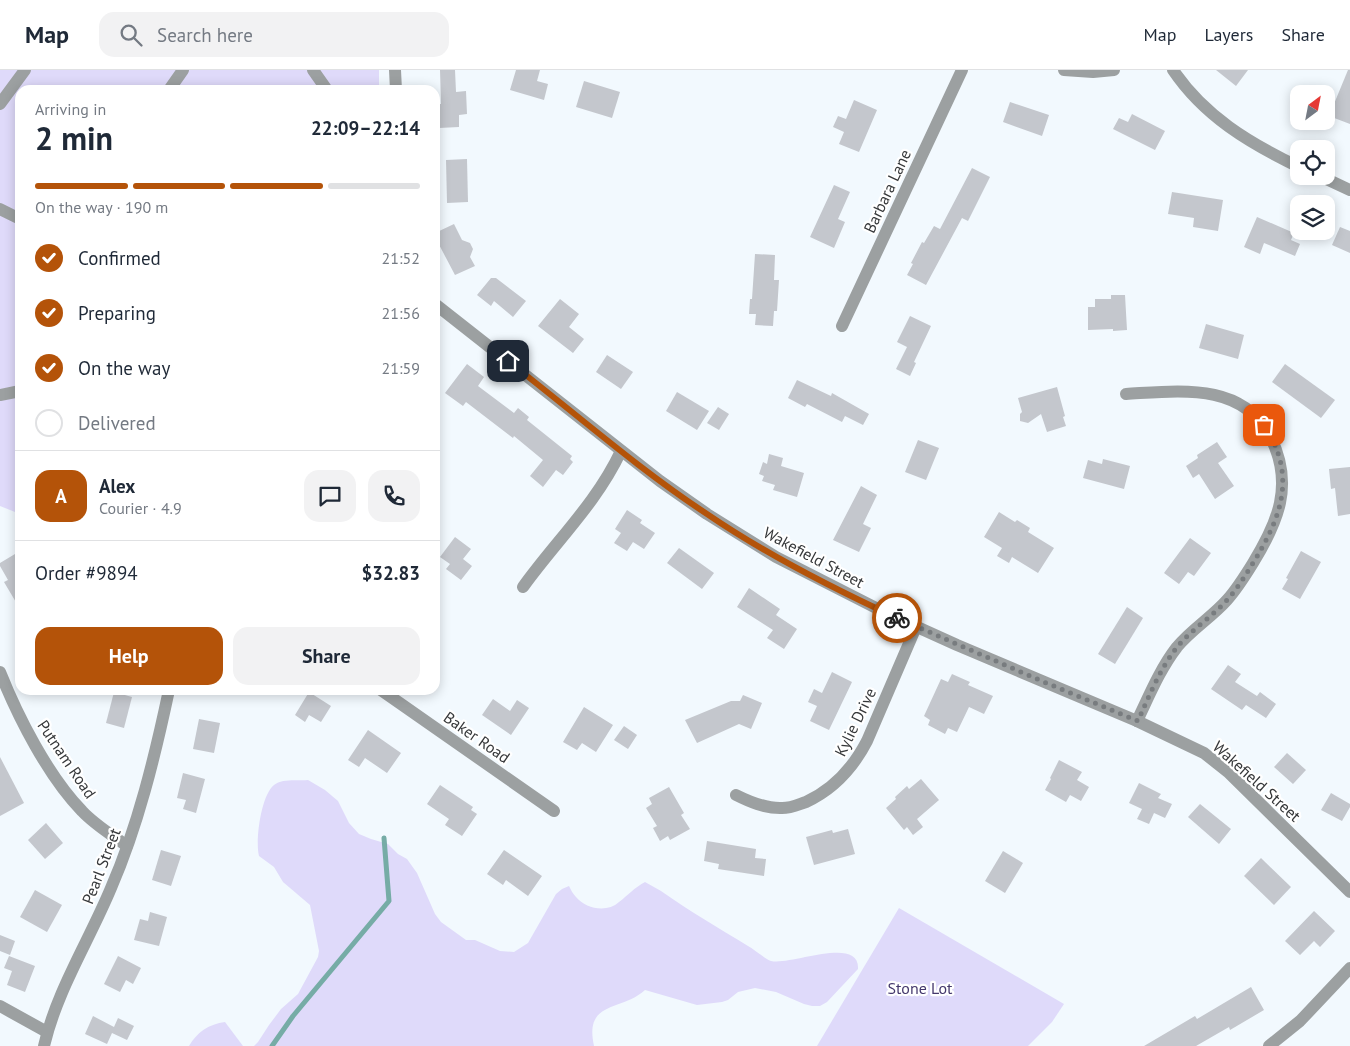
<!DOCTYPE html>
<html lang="en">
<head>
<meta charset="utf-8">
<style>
  :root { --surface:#fff; --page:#f2f2f3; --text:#1f2937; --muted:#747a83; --line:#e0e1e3; --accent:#b45309 }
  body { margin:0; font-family:"PT Sans",sans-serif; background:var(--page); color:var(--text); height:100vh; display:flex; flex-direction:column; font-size:19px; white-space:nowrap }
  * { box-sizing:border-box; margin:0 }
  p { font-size:16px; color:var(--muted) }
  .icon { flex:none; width:28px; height:28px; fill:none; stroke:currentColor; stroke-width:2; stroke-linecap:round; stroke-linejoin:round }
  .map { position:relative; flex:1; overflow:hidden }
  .details { position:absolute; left:15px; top:15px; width:425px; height:610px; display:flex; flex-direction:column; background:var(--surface); border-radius:15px; box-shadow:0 2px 12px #0003 }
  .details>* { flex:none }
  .needle { width:32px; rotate:32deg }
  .controls { position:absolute; left:1290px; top:15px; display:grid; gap:10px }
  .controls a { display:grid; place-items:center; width:45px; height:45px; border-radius:10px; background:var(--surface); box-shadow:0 2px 12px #0003; font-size:25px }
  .pin { position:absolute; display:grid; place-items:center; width:42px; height:42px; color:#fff; margin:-21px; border-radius:10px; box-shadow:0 2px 8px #0006 }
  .courier { position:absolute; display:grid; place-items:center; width:50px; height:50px; margin:-25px; border:4px solid #b45309; border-radius:50%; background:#fff; color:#222; box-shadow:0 1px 6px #0007 }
  .head em { font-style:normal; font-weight:600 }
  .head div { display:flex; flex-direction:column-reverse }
  .head { display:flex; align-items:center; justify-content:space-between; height:85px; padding:0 20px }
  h1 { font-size:32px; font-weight:600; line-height:38px }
  .bar { display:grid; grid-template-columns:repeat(4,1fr); gap:8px 5px; align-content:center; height:60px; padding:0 20px }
  .bar i { height:6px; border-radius:4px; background:var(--line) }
  .bar .selected { background:var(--accent) }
  .bar p { grid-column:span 4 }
  .line { display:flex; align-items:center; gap:12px; padding:0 20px; border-top:1px solid var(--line) }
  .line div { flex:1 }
  .round { display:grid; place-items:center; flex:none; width:52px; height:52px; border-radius:15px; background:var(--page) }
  ol { padding:0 20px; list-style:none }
  li { display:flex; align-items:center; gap:15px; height:55px }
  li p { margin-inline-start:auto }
  li .icon { padding:5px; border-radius:50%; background:var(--accent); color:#fff; stroke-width:4 }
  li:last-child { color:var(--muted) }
  li i { width:28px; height:28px; border:2px solid var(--line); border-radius:50% }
  .action { display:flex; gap:10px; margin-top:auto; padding:10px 20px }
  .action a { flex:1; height:58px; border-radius:15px; background:var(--accent); color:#fff; font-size:20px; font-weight:600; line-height:58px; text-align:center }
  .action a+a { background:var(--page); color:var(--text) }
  header { display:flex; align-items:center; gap:30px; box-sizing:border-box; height:70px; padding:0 25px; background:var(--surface); border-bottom:1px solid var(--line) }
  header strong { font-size:24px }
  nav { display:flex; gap:28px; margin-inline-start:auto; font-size:18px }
  .search { width:350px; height:45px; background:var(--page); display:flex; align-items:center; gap:12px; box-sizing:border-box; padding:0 18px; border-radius:15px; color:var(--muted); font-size:19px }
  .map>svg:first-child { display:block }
  .green { fill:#dfdafa }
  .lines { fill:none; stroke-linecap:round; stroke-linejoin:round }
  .stream { stroke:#76aca6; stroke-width:5 }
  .building { fill:#c4c7cd }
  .minor { stroke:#9ca0a1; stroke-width:12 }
  .done { stroke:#787c7f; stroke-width:5; stroke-dasharray:0 9 }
  .route { stroke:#b45309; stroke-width:6 }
  .labels { text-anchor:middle; stroke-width:4.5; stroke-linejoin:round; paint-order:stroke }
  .street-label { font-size:16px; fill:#36383a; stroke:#fff }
  .park-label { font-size:16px; fill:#44386c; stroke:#fff }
</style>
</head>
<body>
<header>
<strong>Map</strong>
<div class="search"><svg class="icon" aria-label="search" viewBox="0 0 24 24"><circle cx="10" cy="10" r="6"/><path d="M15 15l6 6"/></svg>Search here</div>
<nav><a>Map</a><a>Layers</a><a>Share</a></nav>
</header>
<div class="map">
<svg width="1350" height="976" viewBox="0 0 1350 976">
  <rect width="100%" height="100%" fill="#f2f9fe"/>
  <!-- green -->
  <g class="green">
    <polygon points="0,0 379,0 379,20 20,20 20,444 0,436"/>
    <path d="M308 710 325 720 338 731 349 753 359 764 371 769 388 774 398 784 407 789 417 803 435 844 441 852 466 870H475L500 881 514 882 528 873 556 824 562 819 569 816C571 820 573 824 576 827 586 839 607 843 619 832 628 825 634 818 645 812L661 821C689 841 719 858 748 876 754 879 765 889 771 891 790 896 860 865 858 899L827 932 820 936H812L804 934 776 922 755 918 738 922 728 930 722 932 697 935 645 920C621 942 584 930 594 976H254L258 972 269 955 281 939 298 924 318 887 319 881 310 835 283 812 274 797 259 786C255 771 261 725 274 715 282 708 298 711 308 710Z"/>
    <polygon points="899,838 1064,934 1052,952 1028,976 817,976"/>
    <path d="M225 952 243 976H189C197 962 209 954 225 952Z"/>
  </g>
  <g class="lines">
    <!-- stream -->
    <polyline class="stream" points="272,976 293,946 389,831 384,768"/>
  </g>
  <!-- building -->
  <g class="building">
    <polygon points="440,0 455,0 456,22 466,21 467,44 459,45 459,57 439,58 438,34 441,34"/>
    <polygon points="516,0 540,0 537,11 548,14 544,30 510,20"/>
    <polygon points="1216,0 1248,0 1236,16"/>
    <polygon points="1348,0 1350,0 1350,54 1329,46"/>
    <polygon points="584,11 620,22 612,48 576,37"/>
    <polygon points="854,30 877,40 859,82 839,74 844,62 833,57 838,46 846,49"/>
    <polygon points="1010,32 1049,45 1042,66 1003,52"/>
    <polygon points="1132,44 1165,61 1155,80 1113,59 1119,48 1128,52"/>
    <polygon points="467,89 468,132 447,133 446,90"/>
    <polygon points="972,98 990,107 968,151 962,148 926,215 907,205 913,194 911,193 922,172 924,173 934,156 940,159"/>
    <polygon points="834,115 850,122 838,149 845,152 834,178 810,167"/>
    <polygon points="1172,122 1223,130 1218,161 1193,157 1194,148 1168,144"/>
    <polygon points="1257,147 1294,163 1291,170 1300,174 1295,186 1264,173 1260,184 1244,177"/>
    <polygon points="454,154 462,170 470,173 473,179 470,187 475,196 455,205 435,167 435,163"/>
    <polygon points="1340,157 1350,161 1350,183 1332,175"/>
    <polygon points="755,184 775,185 774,210 779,210 777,241 774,241 773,256 755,255 756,244 749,244 750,229 752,229"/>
    <polygon points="491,208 496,208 526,231 513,247 494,231 491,236 477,225"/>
    <polygon points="1111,225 1125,225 1127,260 1113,261 1113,259 1088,260 1088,237 1095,237 1095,229 1111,229"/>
    <polygon points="560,229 579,244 569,257 584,269 573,283 538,256"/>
    <polygon points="910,246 931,256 914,292 916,293 910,306 896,299 907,277 897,272"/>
    <polygon points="1206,254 1244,265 1238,289 1199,278"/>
    <polygon points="607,285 633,302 621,319 596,302"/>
    <polygon points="467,294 484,307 478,316 514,343 518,338 529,347 527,350 572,386 570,389 573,392 563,405 556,400 543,417 530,406 543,390 514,366 513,368 466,332 463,336 445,323"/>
    <polygon points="1285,294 1335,330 1321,348 1272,312"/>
    <polygon points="797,310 831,326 832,323 869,344 863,355 845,346 842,352 807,334 805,337 788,328"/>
    <polygon points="1057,317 1065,346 1063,347 1066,356 1047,362 1041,344 1028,353 1020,351 1020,344 1022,342 1018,328"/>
    <polygon points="677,322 709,341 697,360 666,341"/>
    <polygon points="718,337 729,344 719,360 707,353"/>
    <polygon points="918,370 939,378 926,410 905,402"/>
    <polygon points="1217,372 1227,387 1218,393 1234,416 1215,429 1199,404 1193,408 1186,396 1198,388 1197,385"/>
    <polygon points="769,384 783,388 781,396 804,403 797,427 773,420 775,415 762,411 764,406 759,404 763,392 767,394"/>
    <polygon points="1103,389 1130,396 1124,419 1083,408 1088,390 1102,394"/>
    <polygon points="1350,397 1350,444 1338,446 1335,418 1331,419 1329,399"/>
    <polygon points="861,416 877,425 863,454 871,458 859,482 833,470"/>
    <polygon points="627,440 642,450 640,453 655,463 644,479 633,472 627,481 614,473 621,463 615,459"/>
    <polygon points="999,442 1015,452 1017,450 1030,458 1028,462 1054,478 1038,503 1012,487 1009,493 997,486 1002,478 984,467"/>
    <polygon points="455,467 471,479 463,489 472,496 461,510 446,499 450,494 440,487"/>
    <polygon points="1190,468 1211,483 1194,506 1188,502 1179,514 1164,503"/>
    <polygon points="679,478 714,503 702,519 667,493"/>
    <polygon points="1301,481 1321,492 1300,529 1282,519 1288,509 1286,508"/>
    <polygon points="15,484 20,492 20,539 4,512 8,510 0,496 0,493"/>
    <polygon points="749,518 780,539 776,545 797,559 784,579 767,568 773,560 737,537"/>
    <polygon points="1127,537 1143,548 1115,594 1098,584"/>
    <polygon points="1228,595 1241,604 1235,612 1257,626 1260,622 1276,634 1266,648 1246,635 1242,640 1211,619"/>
    <polygon points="832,602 852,612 829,660 810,651 817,636 808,632 814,619 822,623"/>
    <polygon points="952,604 970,612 968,615 993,626 984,644 969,637 957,662 948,658 945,664 928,655 930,650 924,646 941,609 948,612"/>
    <polygon points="114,622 132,627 124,658 106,653"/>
    <polygon points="309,622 331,636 321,652 309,645 305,652 295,645"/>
    <polygon points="743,625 762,633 751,659 739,654 697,673 685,650 731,631 740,631"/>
    <polygon points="493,629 510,641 517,630 529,638 511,665 482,645"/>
    <polygon points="584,637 613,655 596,682 582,673 577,680 563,672"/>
    <polygon points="199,649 220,653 214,683 193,679"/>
    <polygon points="624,656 637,665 628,679 614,670"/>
    <polygon points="368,660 401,683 387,703 365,688 359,697 348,690"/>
    <polygon points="1287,683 1306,700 1293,714 1274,697"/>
    <polygon points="0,687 24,733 0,746"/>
    <polygon points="1059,690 1082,702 1077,710 1089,717 1081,731 1070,725 1066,732 1045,720 1051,709 1050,708"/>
    <polygon points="183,703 205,709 196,743 183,739 186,730 177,728"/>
    <polygon points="921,709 939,730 917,749 923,757 913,765 907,757 904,760 886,738 896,729 895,727 907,716 909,719"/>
    <polygon points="1139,713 1161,724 1158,728 1172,734 1165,748 1154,743 1149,754 1137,749 1142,739 1129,733"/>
    <polygon points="440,715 473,737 471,740 477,744 462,766 445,755 449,749 427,734"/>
    <polygon points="669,717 684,743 681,745 690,759 670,770 668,766 660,771 653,758 657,756 646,738 652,734 649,728"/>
    <polygon points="1331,723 1350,734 1350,737 1342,751 1321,740"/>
    <polygon points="1200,734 1231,759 1219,774 1188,747"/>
    <polygon points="46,753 63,773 45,789 28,770"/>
    <polygon points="848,759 855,784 814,795 806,767 832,760 833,763"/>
    <polygon points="707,771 756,779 755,788 766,789 764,806 718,799 719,794 704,791"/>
    <polygon points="161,780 181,786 171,816 152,810"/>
    <polygon points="504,780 542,806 528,826 506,810 503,815 487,804"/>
    <polygon points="1003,781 1023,793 1005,823 985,811"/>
    <polygon points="1261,788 1291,817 1274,835 1244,806"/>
    <polygon points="35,820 62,835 47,862 20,847"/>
    <polygon points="1314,841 1335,861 1320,877 1314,871 1300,885 1285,871"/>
    <polygon points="150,842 167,847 159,876 134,870 140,849 148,851"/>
    <polygon points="0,865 15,871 10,885 0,881"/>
    <polygon points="9,886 35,896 25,922 7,915 12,901 4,898"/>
    <polygon points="118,886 141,898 133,914 126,910 120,922 104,914"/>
    <polygon points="1251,917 1264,940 1230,960 1229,957 1196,976 1144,976 1195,946 1197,949"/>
    <polygon points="93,946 114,957 118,948 134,956 127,970 112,963 107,974 85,964"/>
  </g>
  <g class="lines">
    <!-- minor -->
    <g class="minor">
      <polyline points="313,0 327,20"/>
      <polyline points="395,0 396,20"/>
      <polyline points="1064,0 1093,2 1114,0"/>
      <path d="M1173 0C1204 46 1249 73 1299 97"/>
      <polyline points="169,20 183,0"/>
      <polyline points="0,34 25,0"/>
      <polyline points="1320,106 1350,120"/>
      <polyline points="0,139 20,149"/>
      <polyline points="435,234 660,411 707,444 776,487 884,542 957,575 1137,651 1204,683 1228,702 1350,822"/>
      <polyline points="842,256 962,0"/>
      <path d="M1126 324C1178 321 1243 311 1271 368 1294 415 1278 452 1253 493 1245 506 1237 519 1227 530 1212 547 1192 559 1177 577 1160 599 1149 626 1137 651"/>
      <polyline points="0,325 20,321"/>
      <path d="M523 517C556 471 596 434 621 381"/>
      <path d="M0 602C18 647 48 706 82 741 95 755 112 765 127 776"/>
      <polyline points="381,620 554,741"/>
      <path d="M736 725C750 732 764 738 780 738 789 739 797 735 806 732 834 719 853 698 867 671L916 557"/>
      <polyline points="0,936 47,962"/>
      <path d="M44 976C57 920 89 871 111 818 138 756 155 686 169 620"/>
      <polyline points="1269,976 1300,951 1350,898"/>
    </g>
  </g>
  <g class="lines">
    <!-- done -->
    <path class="done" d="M897 548 1044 612 1138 651C1149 626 1160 599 1177 577 1192 559 1212 547 1227 530 1237 519 1245 506 1253 493 1282 446 1297 405 1264 355"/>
    <!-- route -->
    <path class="route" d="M508 291C574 342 637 398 707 444 767 485 832 518 897 548"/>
  </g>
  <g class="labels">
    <!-- street labels -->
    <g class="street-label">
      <text transform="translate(887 121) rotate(-65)" y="6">Barbara Lane</text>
      <text transform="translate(814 487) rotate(28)" y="6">Wakefield Street</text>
      <text transform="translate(855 652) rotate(-64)" y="6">Kylie Drive</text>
      <text transform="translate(477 667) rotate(35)" y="6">Baker Road</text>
      <text transform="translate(67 689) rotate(56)" y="6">Putnam Road</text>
      <text transform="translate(1257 711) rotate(42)" y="6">Wakefield Street</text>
      <text transform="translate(101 796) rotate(-69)" y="6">Pearl Street</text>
    </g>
    <!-- park labels -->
    <g class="park-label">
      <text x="920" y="924">Stone Lot</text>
    </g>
  </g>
</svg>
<div class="controls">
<a><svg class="needle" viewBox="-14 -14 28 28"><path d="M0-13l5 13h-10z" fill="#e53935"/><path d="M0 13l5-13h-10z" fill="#747a83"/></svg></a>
<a><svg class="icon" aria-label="locate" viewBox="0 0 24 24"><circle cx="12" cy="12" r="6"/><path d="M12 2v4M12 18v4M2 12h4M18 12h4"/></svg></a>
<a><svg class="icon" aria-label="layers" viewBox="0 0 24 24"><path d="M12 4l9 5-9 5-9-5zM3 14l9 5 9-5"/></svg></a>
</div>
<div class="pin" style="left:1264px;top:355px;background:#ea580c"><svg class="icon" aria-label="bag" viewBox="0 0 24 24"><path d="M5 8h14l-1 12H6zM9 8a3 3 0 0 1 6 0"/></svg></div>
<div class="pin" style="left:508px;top:291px;background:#1f2937"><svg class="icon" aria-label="home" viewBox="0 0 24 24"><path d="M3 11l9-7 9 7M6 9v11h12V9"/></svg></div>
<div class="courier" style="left:897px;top:548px"><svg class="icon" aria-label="bike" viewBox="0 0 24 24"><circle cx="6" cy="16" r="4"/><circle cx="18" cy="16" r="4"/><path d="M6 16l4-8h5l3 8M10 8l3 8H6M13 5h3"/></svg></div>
<section class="details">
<div class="head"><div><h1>2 min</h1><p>Arriving in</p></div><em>22:09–22:14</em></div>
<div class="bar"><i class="selected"></i><i class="selected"></i><i class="selected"></i><i></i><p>On the way · 190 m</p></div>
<ol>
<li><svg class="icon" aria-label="check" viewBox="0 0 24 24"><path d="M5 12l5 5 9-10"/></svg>Confirmed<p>21:52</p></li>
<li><svg class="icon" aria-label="check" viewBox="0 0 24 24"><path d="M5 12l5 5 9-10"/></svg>Preparing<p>21:56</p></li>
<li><svg class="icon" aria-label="check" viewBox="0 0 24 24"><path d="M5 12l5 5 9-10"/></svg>On the way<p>21:59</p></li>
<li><i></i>Delivered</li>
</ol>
<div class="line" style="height:90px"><b class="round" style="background:var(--accent);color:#fff">A</b><div><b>Alex</b><p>Courier · 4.9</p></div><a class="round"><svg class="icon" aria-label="chat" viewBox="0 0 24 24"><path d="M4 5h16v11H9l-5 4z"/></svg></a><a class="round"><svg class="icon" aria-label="phone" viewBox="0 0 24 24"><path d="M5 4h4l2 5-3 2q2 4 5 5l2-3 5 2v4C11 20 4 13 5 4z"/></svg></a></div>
<div class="line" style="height:65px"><div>Order #9894</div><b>$32.83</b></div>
<div class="action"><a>Help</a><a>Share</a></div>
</section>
</div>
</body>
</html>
